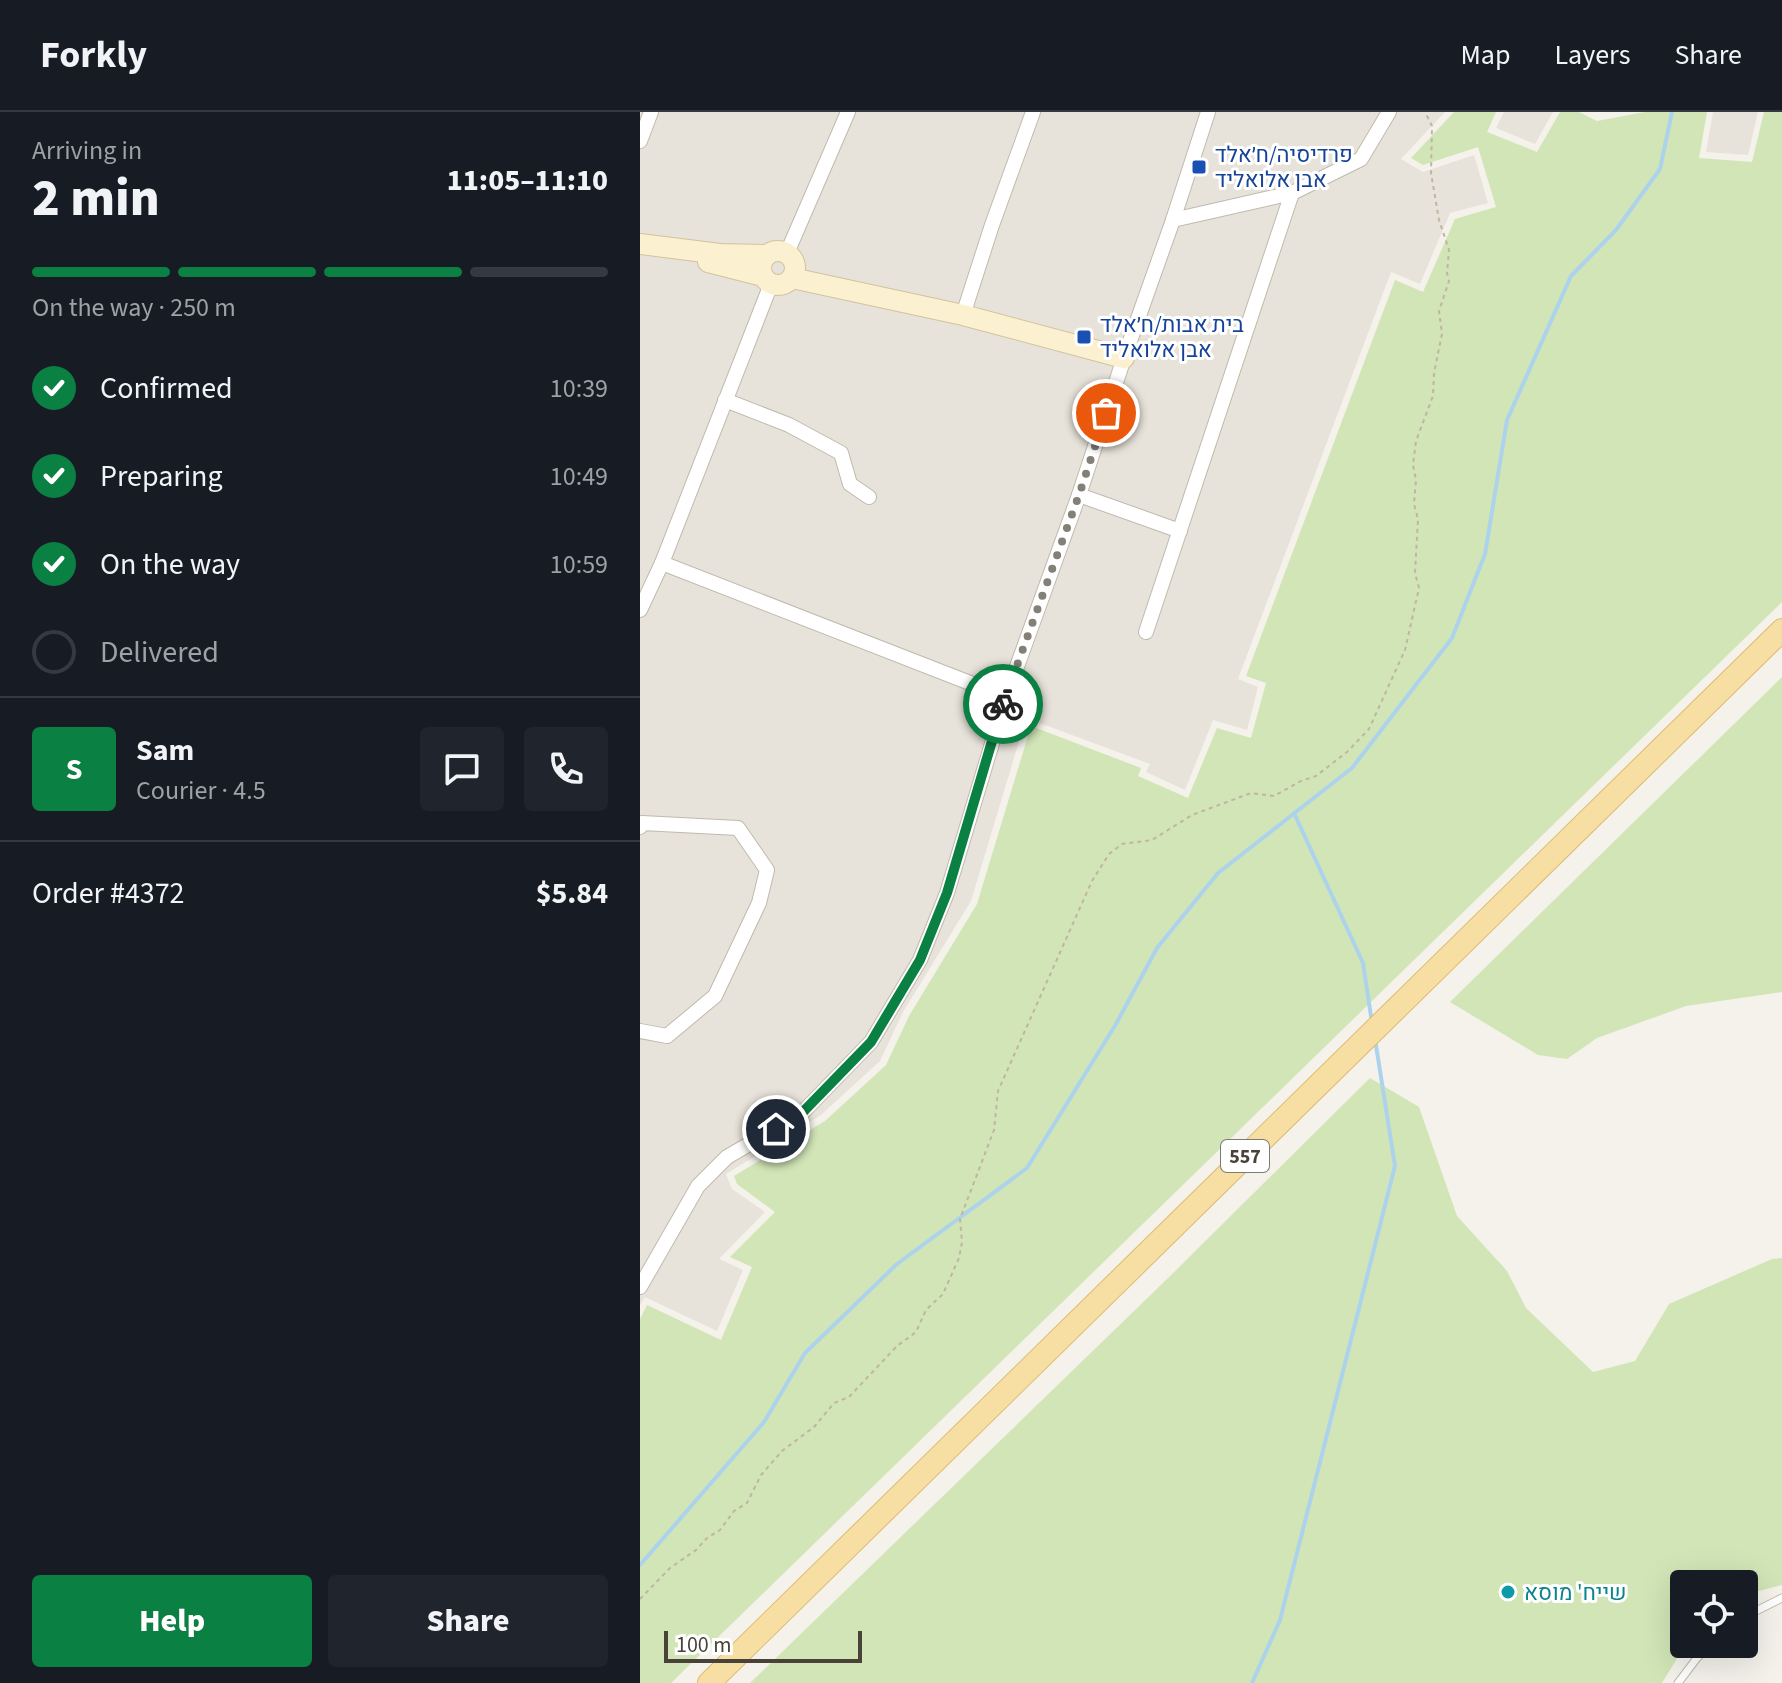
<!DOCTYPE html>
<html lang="en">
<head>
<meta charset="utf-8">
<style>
  :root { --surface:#171b24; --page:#20242c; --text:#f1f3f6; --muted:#9ea1a6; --line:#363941; --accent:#0b8043 }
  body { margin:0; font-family:"Source Sans 3",Heebo,sans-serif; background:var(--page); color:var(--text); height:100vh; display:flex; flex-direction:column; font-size:30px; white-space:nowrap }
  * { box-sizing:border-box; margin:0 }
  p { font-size:26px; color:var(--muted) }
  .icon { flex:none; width:44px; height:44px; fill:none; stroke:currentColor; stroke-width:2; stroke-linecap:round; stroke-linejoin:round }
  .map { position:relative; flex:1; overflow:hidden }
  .drawer { display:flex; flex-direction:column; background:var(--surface); width:640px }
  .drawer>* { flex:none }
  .fabs { position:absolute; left:1030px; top:1458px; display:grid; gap:16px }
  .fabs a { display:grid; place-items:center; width:88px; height:88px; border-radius:8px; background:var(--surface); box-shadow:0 8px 32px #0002; font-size:40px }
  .scale { position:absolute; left:24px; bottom:20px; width:198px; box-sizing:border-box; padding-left:8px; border:4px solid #484239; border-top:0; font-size:22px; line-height:28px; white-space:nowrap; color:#484239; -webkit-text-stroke:6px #fff; paint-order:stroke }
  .pin { position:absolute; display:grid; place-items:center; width:68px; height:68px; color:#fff; margin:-34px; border:4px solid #fff; border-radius:50%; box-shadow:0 2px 8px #0007 }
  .courier { position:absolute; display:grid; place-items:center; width:80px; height:80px; margin:-40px; border:6px solid #0b8043; border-radius:50%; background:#fff; color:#222; box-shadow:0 2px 10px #0007 }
  .head em { font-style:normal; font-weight:800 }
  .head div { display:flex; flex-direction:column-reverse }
  .head { display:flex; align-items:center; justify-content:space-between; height:136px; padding:0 32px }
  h1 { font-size:52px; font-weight:800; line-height:60px }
  .bar { display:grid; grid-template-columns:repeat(4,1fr); gap:12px 8px; align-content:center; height:96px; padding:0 32px }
  .bar i { height:10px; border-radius:6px; background:var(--line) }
  .bar .active { background:var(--accent) }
  .bar p { grid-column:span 4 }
  .line { display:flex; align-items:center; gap:20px; padding:0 32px; border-top:2px solid var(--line) }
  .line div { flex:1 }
  .round { display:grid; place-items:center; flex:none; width:84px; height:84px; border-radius:8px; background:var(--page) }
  ol { padding:0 32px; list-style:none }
  li { display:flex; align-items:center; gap:24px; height:88px }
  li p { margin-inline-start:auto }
  li .icon { padding:8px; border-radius:50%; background:var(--accent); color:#fff; stroke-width:4 }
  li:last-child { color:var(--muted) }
  li i { width:44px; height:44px; border:4px solid var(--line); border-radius:50% }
  .primary-button { display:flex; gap:16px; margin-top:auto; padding:16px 32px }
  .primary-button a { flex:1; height:92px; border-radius:8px; background:var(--accent); color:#fff; font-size:32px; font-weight:800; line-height:92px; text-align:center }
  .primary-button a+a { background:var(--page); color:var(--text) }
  header { display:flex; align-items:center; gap:48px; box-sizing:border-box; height:112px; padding:0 40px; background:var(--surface); border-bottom:2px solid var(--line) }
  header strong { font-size:38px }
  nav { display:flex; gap:44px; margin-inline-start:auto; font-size:28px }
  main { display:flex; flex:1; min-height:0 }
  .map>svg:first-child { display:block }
  .residential { fill:#e8e3da }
  .green { fill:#d1e5b7 }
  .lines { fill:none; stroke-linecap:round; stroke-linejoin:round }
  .stream { stroke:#add3ec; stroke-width:4 }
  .lane-casing { stroke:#c0b9ae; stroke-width:9 }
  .street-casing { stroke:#c0b9ae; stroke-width:16 }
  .secondary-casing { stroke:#d1c39e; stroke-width:22 }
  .primary-casing { stroke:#dcbb72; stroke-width:24 }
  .path { stroke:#c0b5a1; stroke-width:2; stroke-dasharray:4 4; stroke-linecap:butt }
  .lane { stroke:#fff; stroke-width:7 }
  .street { stroke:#fff; stroke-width:14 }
  .secondary { stroke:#fbf0cf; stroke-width:20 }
  .primary { stroke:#f7dea2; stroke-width:22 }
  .done { stroke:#848077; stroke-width:8; stroke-dasharray:0 14.4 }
  .route { stroke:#0b8043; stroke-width:10 }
  .transit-dot { fill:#1a4fb4; stroke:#fff; stroke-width:3 }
  .culture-dot { fill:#0f9aa8; stroke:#fff; stroke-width:3 }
  .labels { text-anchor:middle; stroke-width:6; stroke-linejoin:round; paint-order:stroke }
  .shield { fill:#fff; stroke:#7f7b74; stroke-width:2 }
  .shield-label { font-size:20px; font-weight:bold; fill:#484239 }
  .transit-label { font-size:22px; fill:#164399; stroke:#fff; text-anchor:start }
  .culture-label { font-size:22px; fill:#0d838f; stroke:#fff; text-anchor:start }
</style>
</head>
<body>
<header>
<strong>Forkly</strong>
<nav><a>Map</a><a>Layers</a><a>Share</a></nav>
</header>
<main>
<section class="drawer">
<div class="head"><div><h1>2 min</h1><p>Arriving in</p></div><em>11:05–11:10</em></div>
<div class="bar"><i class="active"></i><i class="active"></i><i class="active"></i><i></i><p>On the way · 250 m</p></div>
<ol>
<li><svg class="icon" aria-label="check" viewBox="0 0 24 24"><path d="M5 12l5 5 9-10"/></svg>Confirmed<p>10:39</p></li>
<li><svg class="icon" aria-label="check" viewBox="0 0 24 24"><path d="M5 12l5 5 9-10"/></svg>Preparing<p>10:49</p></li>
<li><svg class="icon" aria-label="check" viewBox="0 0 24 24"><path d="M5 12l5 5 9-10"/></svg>On the way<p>10:59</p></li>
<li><i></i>Delivered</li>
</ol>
<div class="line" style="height:144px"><b class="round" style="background:var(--accent);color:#fff">S</b><div><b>Sam</b><p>Courier · 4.5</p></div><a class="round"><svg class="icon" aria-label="chat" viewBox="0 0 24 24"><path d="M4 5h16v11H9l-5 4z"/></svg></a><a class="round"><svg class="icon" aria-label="phone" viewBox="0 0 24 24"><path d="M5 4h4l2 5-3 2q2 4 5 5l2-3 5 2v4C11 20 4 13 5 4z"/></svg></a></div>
<div class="line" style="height:104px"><div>Order #4372</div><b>$5.84</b></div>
<div class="primary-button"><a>Help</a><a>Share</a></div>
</section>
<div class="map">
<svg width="1142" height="1571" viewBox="0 0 1142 1571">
  <rect width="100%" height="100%" fill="#f4f2eb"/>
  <!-- residential -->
  <g class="residential">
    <polygon points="0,0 805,0 761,47 783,60 834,43 848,91 810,101 780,172 751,160 598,567 618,575 607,618 573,608 545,678 506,660 510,652 386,606 331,789 263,900 240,949 181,1003 86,1062 92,1077 125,1100 79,1147 103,1158 77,1219 5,1185 0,1193"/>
    <polygon points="864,0 913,0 895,32 856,16"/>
    <polygon points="1073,0 1118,0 1108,43 1066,40"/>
  </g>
  <!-- green -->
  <g class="green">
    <polygon points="814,0 856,0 847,20 897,40 920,0 939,0 957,9 1005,0 1067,0 1059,46 1112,50 1124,0 1142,0 1142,490 31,1571 0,1571 0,1207 7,1193 81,1228 112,1155 90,1145 135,1100 97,1072 94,1064 185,1009 246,953 269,904 337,792 391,614 501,656 498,664 548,686 577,616 611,626 626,571 606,564 755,168 783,180 815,107 856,95 838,35 783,53 771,46"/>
    <polygon points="1142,565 1142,880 1046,894 957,926 927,947 898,943 810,890"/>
    <polygon points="730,966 779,995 817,1104 867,1159 886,1196 953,1260 995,1249 1029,1192 1132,1147 1142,1146 1142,1473 1104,1483 1104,1472 1044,1472 1044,1532 1046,1532 1022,1571 110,1571 524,1170"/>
  </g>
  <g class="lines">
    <!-- stream -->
    <g class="stream">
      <polyline points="654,701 723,851 732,911"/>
      <polyline points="0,1453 124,1310 165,1241 257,1152 387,1056 476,912 517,836 578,761 712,656 812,526 845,442 867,308 931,164 976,118 1020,57 1032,0"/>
      <polyline points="612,1571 640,1508 755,1054 735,927"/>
    </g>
    <defs>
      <g id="lane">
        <polyline points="1104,1505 1142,1486"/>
        <polyline points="1038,1571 1057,1546 1071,1532"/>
      </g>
      <g id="street">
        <polyline points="0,29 11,0"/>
        <polyline points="533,108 652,81 721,47 749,0"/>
        <polyline points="147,141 208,0"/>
        <polyline points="323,203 352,113 393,0"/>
        <polyline points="85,288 149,313 201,341 210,372 229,385"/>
        <polyline points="439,383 540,419"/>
        <polyline points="22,451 366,585"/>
        <polyline points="0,498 22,451 131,172"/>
        <polyline points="506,520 652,81"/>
        <polyline points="0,715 2,711 98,716 127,758 119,791 75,884 27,924 0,919"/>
        <polyline points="0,1175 58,1074 87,1045 161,1002 231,930 280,848 307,781 366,585 439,383 484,246 533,108 568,0"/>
      </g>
      <g id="secondary">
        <polyline points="0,132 80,142 127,143"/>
        <circle cx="138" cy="156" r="17"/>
        <polyline points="68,150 123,164"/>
        <polyline points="152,166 323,203 484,246"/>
      </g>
      <path id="primary" d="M69 1571C425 1218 786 871 1142 518"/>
    </defs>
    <!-- lane casing -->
    <use href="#lane" class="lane-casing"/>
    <!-- street casing -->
    <use href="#street" class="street-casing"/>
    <!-- secondary casing -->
    <use href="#secondary" class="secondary-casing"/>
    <!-- primary casing -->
    <use href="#primary" class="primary-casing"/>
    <!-- path -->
    <polyline class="path" points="0,1487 30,1456 56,1438 67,1426 80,1418 94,1399 107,1391 121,1363 142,1339 174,1315 194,1291 209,1285 257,1234 276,1220 286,1198 303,1182 319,1146 322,1130 320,1107 354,1018 358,979 452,769 469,742 482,732 512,728 552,703 611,681 634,684 661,669 676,664 707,640 729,617 765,538 779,476 775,461 778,407 774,392 776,368 773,353 776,329 793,284 794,261 802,222 799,199 809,169 807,161 809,138 799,108 791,61 792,14 785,0"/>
    <!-- lane -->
    <use href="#lane" class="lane"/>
    <!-- street -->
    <use href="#street" class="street"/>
    <!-- secondary -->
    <use href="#secondary" class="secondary"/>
    <!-- primary -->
    <use href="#primary" class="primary"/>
  </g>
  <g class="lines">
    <!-- done -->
    <polyline class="done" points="363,592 439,383 466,301"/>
    <!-- route -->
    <polyline class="route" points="136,1017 161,1002 231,930 280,848 307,781 363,592"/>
  </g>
  <!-- markers -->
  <g class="transit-dot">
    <rect x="551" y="47" width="16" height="16" rx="4"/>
    <rect x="436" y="217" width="16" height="16" rx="4"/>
  </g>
  <circle class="culture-dot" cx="868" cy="1480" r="8"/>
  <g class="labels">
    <!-- shield labels -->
    <rect class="shield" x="581" y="1028" width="48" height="32" rx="6"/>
    <g class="shield-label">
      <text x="605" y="1051">557</text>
    </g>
    <!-- transit labels -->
    <g class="transit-label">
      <text x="575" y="50">פרדיסיה/ח׳אלד<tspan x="575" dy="25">אבן אלואליד</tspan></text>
      <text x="460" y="220">בית אבות/ח׳אלד<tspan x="460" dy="25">אבן אלואליד</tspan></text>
    </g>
    <!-- culture labels -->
    <g class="culture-label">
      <text x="884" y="1488">שייח' מוסא</text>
    </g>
  </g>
</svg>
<div class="fabs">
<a><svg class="icon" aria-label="locate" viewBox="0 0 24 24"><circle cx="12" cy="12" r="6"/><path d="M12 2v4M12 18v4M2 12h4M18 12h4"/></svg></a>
</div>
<div class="scale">100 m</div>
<div class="pin" style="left:466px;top:301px;background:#ea580c"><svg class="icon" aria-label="bag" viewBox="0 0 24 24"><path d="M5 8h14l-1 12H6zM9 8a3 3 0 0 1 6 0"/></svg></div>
<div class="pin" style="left:136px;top:1017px;background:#1f2937"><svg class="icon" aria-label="home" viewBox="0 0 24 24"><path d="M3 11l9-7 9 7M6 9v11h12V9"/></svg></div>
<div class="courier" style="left:363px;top:592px"><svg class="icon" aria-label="bike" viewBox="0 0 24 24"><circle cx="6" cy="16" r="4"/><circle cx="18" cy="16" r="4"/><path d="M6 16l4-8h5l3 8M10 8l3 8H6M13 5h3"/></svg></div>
</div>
</main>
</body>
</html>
